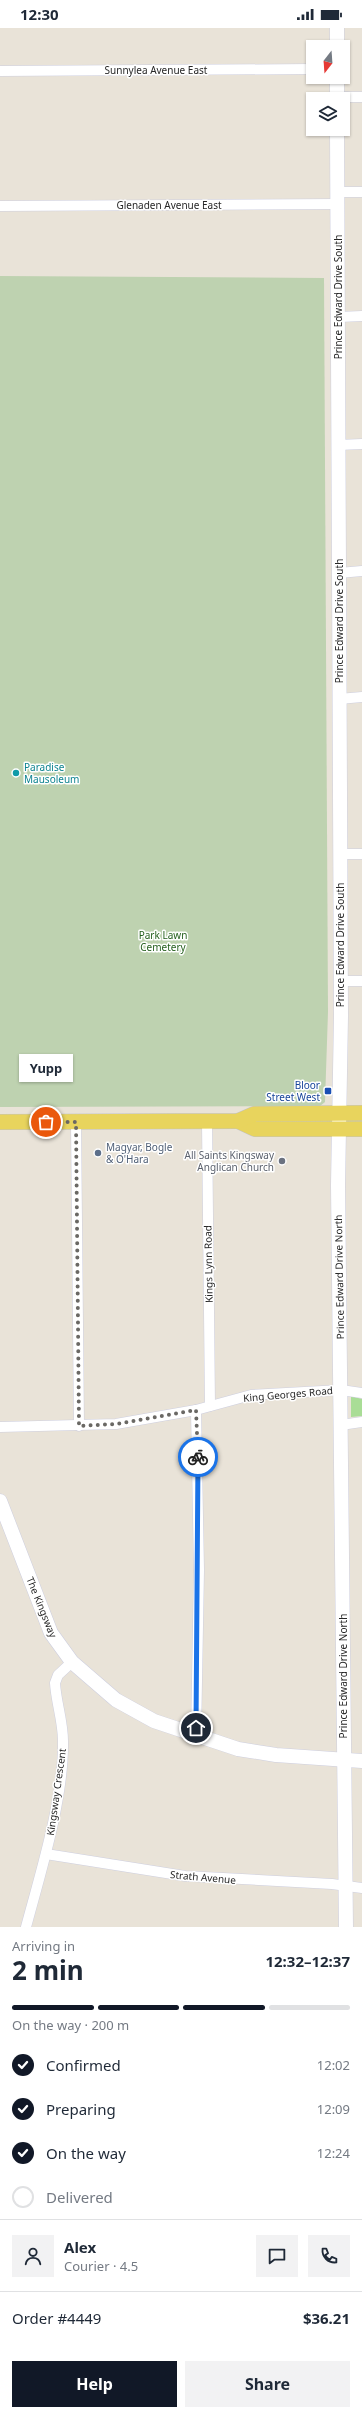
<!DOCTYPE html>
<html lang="en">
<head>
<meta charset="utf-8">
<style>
  :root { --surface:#fff; --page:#f2f2f3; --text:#1f2937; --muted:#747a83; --line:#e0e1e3; --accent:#111827 }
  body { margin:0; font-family:"Noto Sans",sans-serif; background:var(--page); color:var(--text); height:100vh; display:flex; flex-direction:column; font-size:15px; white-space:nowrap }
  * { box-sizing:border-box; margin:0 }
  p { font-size:13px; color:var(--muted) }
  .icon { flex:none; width:22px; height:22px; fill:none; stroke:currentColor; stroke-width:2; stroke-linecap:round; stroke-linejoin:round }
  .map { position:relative; height:1899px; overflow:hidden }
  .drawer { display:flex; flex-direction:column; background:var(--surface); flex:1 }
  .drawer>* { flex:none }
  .needle { width:26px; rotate:197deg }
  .controls { position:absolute; left:306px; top:12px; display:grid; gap:8px }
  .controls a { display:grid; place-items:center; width:44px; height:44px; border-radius:0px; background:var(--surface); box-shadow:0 1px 3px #0004; font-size:20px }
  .pin { position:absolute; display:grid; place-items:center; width:34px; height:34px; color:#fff; margin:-17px; border:2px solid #fff; border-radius:50%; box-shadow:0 1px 4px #0007 }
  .courier { position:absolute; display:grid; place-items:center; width:40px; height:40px; margin:-20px; border:3px solid #1a73e8; border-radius:50%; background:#fff; color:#222; box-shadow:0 1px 5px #0007 }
  .bubble { position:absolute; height:28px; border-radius:0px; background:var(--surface); box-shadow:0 1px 3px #0004; font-size:13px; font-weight:700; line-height:28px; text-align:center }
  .overview em { font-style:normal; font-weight:700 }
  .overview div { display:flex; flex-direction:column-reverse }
  .overview { display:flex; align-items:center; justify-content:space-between; height:68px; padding:0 12px }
  h1 { font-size:26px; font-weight:700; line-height:30px }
  .bar { display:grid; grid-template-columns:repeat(4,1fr); gap:6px 4px; align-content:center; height:48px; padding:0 12px }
  .bar i { height:5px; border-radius:3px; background:var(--line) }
  .bar .selected { background:var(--accent) }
  .bar p { grid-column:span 4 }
  .line { display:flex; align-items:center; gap:10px; padding:0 12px; border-top:1px solid var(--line) }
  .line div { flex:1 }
  .round { display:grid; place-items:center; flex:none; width:42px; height:42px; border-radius:0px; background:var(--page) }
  ol { padding:0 12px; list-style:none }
  li { display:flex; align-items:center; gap:12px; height:44px }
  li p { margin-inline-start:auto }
  li .icon { padding:4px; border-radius:50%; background:var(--accent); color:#fff; stroke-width:4 }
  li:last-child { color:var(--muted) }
  li i { width:22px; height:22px; border:2px solid var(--line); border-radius:50% }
  .action { display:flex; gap:8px; margin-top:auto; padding:8px 12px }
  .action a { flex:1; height:46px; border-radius:0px; background:var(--accent); color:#fff; font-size:16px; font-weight:700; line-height:46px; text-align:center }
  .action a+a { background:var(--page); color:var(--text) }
  .status { display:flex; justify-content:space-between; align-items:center; height:28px; padding:0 20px; background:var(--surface); direction:ltr }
  .status svg { height:11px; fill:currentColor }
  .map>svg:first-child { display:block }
  .green { fill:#a9dd96 }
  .cemetery { fill:#bed2b0 }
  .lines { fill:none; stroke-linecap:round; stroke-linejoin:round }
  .street-casing { stroke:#cecfdf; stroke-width:11 }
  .secondary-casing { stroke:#cecfdf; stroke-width:15 }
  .primary-casing { stroke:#c2c2c2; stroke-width:16 }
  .street { stroke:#fff; stroke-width:10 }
  .secondary { stroke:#fff; stroke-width:14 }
  .primary { stroke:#e8d45d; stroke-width:15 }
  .done { stroke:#6a6864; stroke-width:4; stroke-dasharray:0 7.2 }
  .route { stroke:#1a73e8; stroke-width:5 }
  .culture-dot { fill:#0f9aa8; stroke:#fff; stroke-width:1.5 }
  .transit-dot { fill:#1a4fb4; stroke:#fff; stroke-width:1.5 }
  .service-dot { fill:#5c6f8a; stroke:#fff; stroke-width:1.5 }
  .worship-dot { fill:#6b7280; stroke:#fff; stroke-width:1.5 }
  .labels { text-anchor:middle; stroke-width:3; stroke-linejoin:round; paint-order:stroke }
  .street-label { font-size:10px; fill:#262626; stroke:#fff }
  .culture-label { font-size:10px; fill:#0d838f; stroke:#fff; text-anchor:start }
  .park-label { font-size:10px; fill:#245e1c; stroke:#fff }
  .transit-label { font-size:10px; fill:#164399; stroke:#fff; text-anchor:end }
  .service-label { font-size:10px; fill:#4e5e75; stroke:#fff; text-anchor:start }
  .worship-label { font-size:10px; fill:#5b616d; stroke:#fff; text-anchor:end }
</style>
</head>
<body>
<div class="status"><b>12:30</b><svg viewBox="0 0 49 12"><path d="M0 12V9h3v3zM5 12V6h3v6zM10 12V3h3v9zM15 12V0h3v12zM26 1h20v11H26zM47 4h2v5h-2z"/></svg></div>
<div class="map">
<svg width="362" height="1899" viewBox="0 0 362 1899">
  <rect width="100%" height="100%" fill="#e9e3d8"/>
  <!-- green -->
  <polygon class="green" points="351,1368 362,1371 362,1388 351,1389"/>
  <!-- cemetery -->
  <polygon class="cemetery" points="0,248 324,250 328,984 325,1074 320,1078 0,1079"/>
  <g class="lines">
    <defs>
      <g id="street">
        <polyline points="0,43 313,41"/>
        <polyline points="336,69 362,69"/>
        <polyline points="337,164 362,164"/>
        <polyline points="0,178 337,176"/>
        <polyline points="339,289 362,288"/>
        <polyline points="338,417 362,416"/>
        <polyline points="339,545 362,543"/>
        <polyline points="339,671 362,669"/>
        <polyline points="340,826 362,826"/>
        <polyline points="340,953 362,953"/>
        <polyline points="207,1093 210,1378"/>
        <polyline points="76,1094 79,1398"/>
        <polyline points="196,1382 199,1542 196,1708"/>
        <polyline points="341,1397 362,1394"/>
        <polyline points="0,1399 116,1396 196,1382 251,1367 341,1362 362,1365"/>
        <polyline points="46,1826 185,1848 332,1856 362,1860"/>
        <path d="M26 1899C41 1843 64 1770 63 1713 63 1693 56 1674 55 1655L58 1647 72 1634"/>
      </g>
      <g id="secondary">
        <polyline points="337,19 337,0"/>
        <polyline points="337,71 337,49"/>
        <polyline points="337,101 341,988 338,1157 346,1899"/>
        <polyline points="0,1473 51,1605 72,1634 116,1672 154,1693 238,1721 276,1727 362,1733"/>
      </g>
      <g id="primary">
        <polyline points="238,1093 255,1101 362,1101"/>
        <polyline points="0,1094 238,1093 254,1086 362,1085"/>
      </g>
    </defs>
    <!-- street casing -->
    <use href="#street" class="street-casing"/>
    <!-- secondary casing -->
    <use href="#secondary" class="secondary-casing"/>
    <!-- primary casing -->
    <use href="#primary" class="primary-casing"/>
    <!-- street -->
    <use href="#street" class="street"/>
    <!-- secondary -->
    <use href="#secondary" class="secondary"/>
    <!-- primary -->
    <use href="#primary" class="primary"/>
  </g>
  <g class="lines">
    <!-- done -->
    <polyline class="done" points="46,1094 76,1094 79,1398 116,1396 196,1382 198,1429"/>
    <!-- route -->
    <polyline class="route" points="196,1700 198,1429"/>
  </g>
  <!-- markers -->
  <circle class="culture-dot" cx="16" cy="745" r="4"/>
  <rect class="transit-dot" x="324" y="1059" width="8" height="8" rx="2"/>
  <circle class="service-dot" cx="98" cy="1125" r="4"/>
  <circle class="worship-dot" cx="282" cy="1133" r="4"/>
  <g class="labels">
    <!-- street labels -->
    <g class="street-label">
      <text x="156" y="46">Sunnylea Avenue East</text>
      <text x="169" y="181">Glenaden Avenue East</text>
      <text transform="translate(338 269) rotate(-90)" y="4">Prince Edward Drive South</text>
      <text transform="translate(339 593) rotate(-90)" y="4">Prince Edward Drive South</text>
      <text transform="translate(340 917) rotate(-90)" y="4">Prince Edward Drive South</text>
      <text transform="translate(208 1236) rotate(-91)" y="4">Kings Lynn Road</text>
      <text transform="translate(339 1249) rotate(-91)" y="4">Prince Edward Drive North</text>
      <text transform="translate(288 1366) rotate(-5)" y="4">King Georges Road</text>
      <text transform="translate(42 1579) rotate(68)" y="4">The Kingsway</text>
      <text transform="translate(343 1648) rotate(-90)" y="4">Prince Edward Drive North</text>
      <text transform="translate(56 1764) rotate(-82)" y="4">Kingsway Crescent</text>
      <text transform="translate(203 1849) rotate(5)" y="4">Strath Avenue</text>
    </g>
    <!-- culture labels -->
    <g class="culture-label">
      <text x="24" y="743">Paradise<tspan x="24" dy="12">Mausoleum</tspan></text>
    </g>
    <!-- park labels -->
    <g class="park-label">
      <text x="163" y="911">Park Lawn<tspan x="163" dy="12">Cemetery</tspan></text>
    </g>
    <!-- transit labels -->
    <g class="transit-label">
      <text x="320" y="1061">Bloor<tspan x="320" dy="12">Street West</tspan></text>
    </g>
    <!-- service labels -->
    <g class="service-label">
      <text x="106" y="1123">Magyar, Bogle<tspan x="106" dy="12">&amp; O'Hara</tspan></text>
    </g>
    <!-- worship labels -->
    <g class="worship-label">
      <text x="274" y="1131">All Saints Kingsway<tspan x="274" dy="12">Anglican Church</tspan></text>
    </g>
  </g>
</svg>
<div class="controls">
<a><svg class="needle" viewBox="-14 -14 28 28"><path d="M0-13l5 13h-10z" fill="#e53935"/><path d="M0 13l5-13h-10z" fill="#747a83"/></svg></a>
<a><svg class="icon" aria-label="layers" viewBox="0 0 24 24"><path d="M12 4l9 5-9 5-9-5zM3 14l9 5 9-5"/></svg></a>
</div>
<div class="pin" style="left:46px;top:1094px;background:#ea580c"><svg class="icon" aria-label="bag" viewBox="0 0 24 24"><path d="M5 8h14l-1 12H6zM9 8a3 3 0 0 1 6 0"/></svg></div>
<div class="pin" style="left:196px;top:1700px;background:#1f2937"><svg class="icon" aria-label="home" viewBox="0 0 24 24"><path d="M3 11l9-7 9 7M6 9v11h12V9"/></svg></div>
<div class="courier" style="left:198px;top:1429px"><svg class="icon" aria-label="bike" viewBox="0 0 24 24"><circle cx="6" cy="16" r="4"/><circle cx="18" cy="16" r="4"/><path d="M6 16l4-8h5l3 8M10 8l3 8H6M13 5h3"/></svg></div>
<div class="bubble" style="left:19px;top:1026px;width:54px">Yupp</div>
</div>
<section class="drawer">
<div class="overview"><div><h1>2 min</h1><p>Arriving in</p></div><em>12:32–12:37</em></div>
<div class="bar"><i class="selected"></i><i class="selected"></i><i class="selected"></i><i></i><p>On the way · 200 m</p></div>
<ol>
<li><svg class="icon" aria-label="check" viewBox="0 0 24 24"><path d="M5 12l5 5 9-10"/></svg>Confirmed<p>12:02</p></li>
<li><svg class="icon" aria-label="check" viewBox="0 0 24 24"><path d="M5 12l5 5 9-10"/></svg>Preparing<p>12:09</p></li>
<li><svg class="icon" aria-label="check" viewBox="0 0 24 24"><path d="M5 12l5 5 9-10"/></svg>On the way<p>12:24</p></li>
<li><i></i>Delivered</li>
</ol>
<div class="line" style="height:72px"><a class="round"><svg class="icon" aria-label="person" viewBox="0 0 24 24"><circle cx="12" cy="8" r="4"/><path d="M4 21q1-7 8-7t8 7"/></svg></a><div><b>Alex</b><p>Courier · 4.5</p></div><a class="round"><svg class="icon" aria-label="chat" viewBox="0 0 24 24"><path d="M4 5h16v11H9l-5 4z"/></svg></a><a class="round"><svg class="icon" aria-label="phone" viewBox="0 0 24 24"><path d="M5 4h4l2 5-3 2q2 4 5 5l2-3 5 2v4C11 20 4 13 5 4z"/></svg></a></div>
<div class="line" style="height:52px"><div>Order #4449</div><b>$36.21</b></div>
<div class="action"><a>Help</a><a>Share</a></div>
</section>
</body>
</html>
